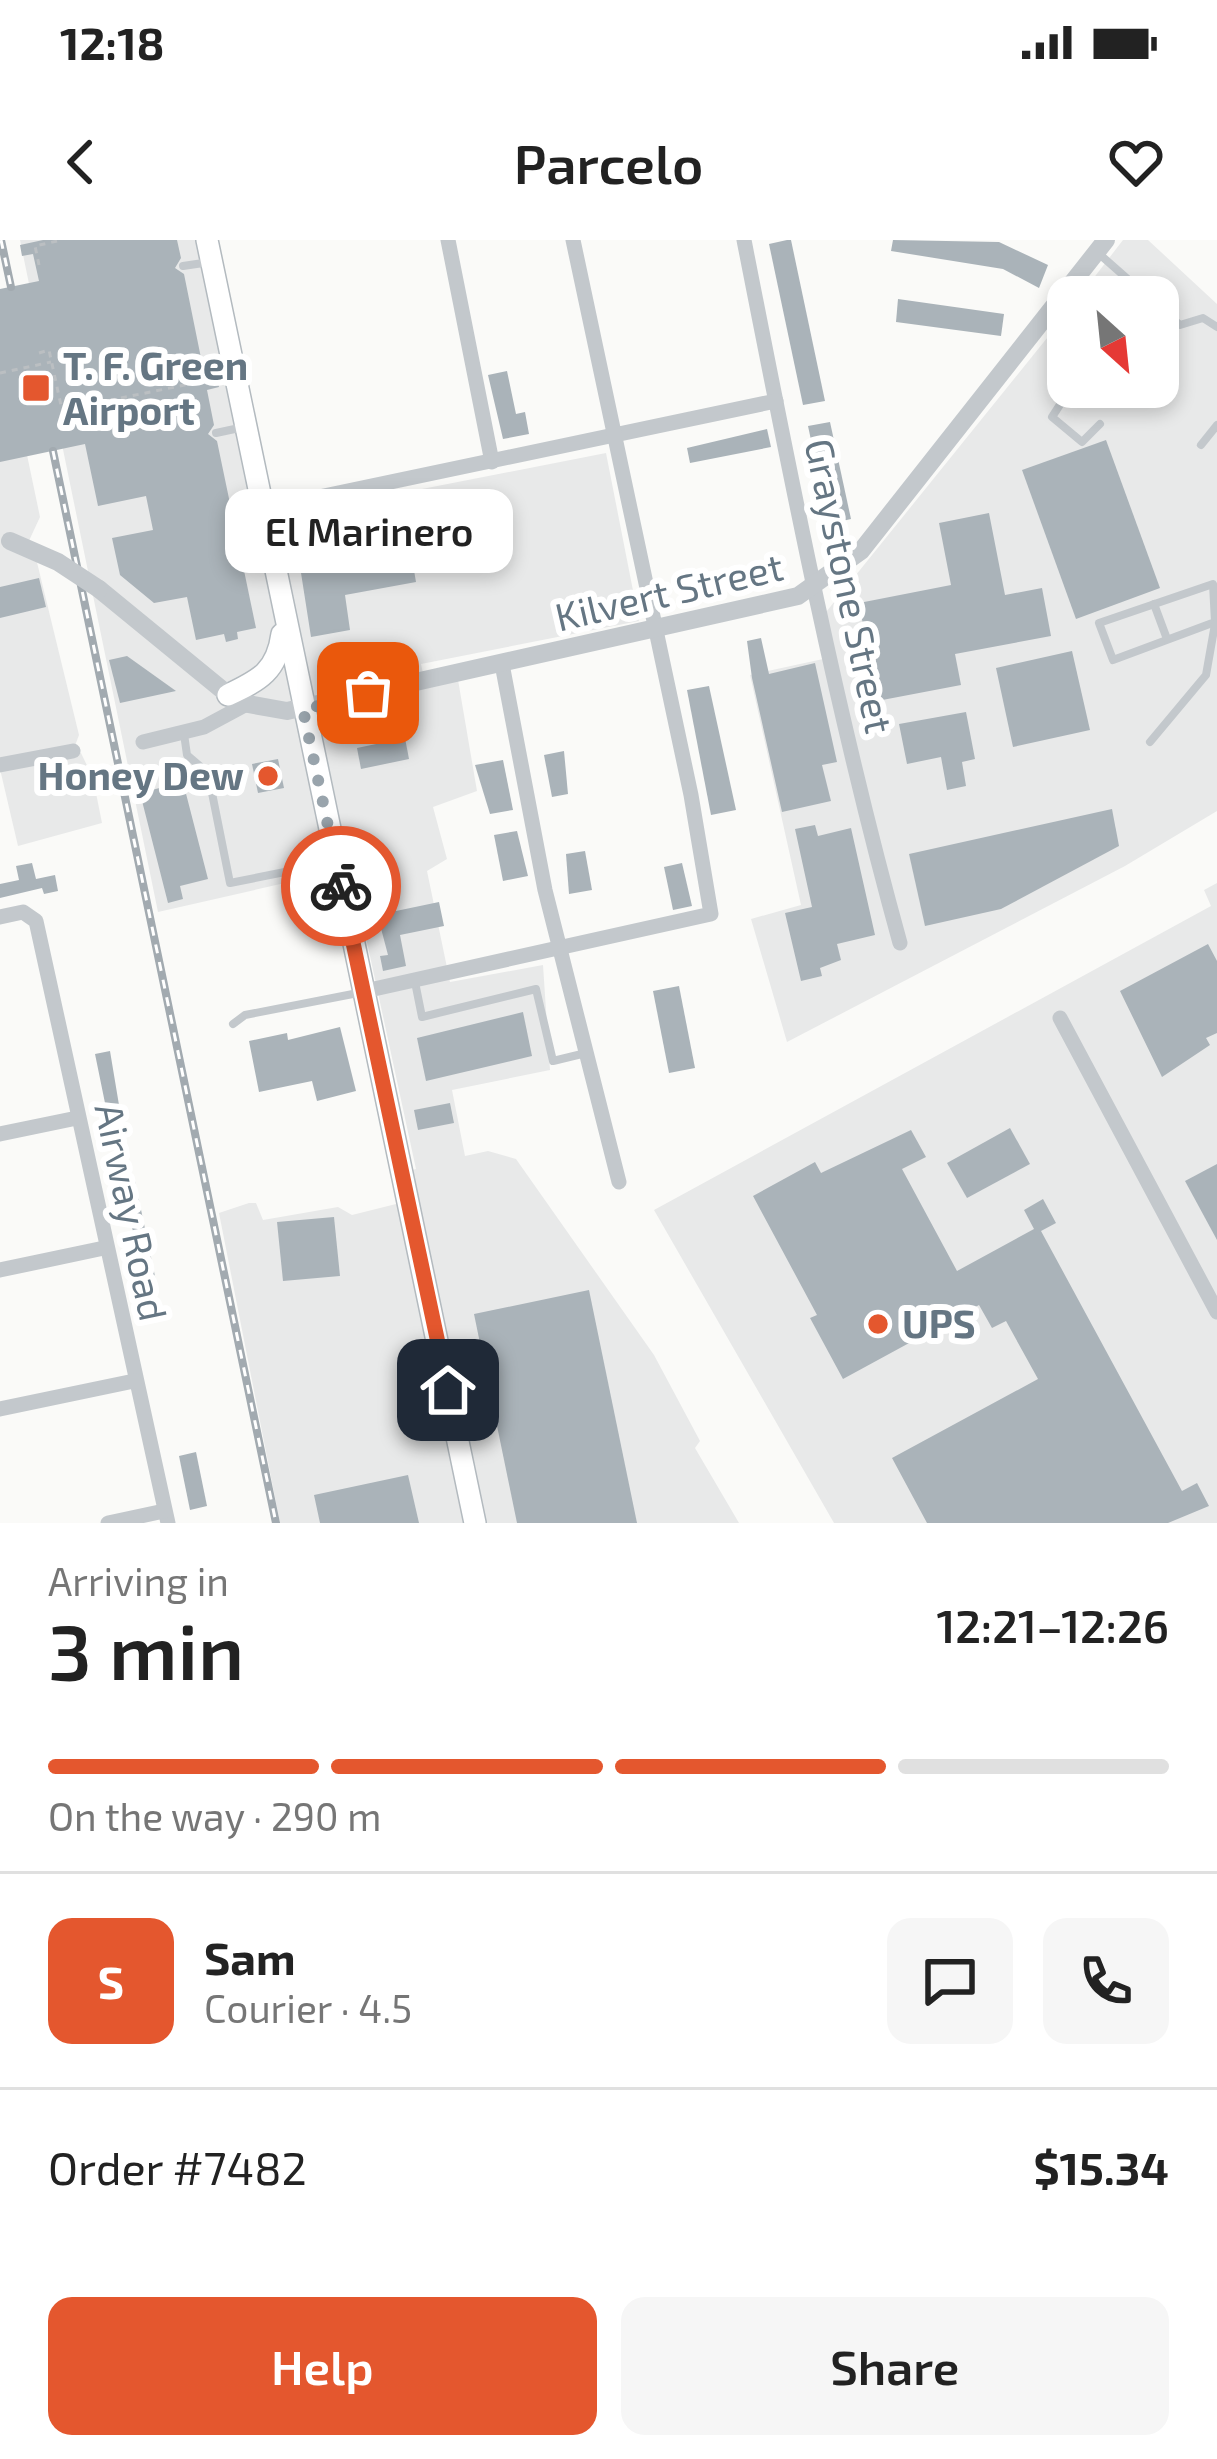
<!DOCTYPE html>
<html lang="en">
<head>
<meta charset="utf-8">
<style>
  :root { --surface:#fff; --page:#f6f6f6; --text:#222; --muted:#767676; --line:#e0e0e0; --accent:#e4572e }
  body { margin:0; font-family:"Exo 2",sans-serif; background:var(--page); color:var(--text); height:100vh; display:flex; flex-direction:column; font-size:45px; white-space:nowrap }
  * { box-sizing:border-box; margin:0 }
  p { font-size:39px; color:var(--muted) }
  .icon { flex:none; width:66px; height:66px; fill:none; stroke:currentColor; stroke-width:2; stroke-linecap:round; stroke-linejoin:round }
  .map { position:relative; height:1283px; overflow:hidden }
  .side { display:flex; flex-direction:column; background:var(--surface); flex:1 }
  .side>* { flex:none }
  .needle { width:78px; rotate:153deg }
  .tools { position:absolute; left:1047px; top:36px; display:grid; gap:24px }
  .tools a { display:grid; place-items:center; width:132px; height:132px; border-radius:24px; background:var(--surface); box-shadow:0 6px 18px #0003; font-size:60px }
  .pin { position:absolute; display:grid; place-items:center; width:102px; height:102px; color:#fff; margin:-51px; border-radius:24px; box-shadow:0 6px 18px #0006 }
  .courier { position:absolute; display:grid; place-items:center; width:120px; height:120px; margin:-60px; border:9px solid #e4572e; border-radius:50%; background:#fff; color:#222; box-shadow:0 3px 15px #0007 }
  .bubble { position:absolute; height:84px; border-radius:24px; background:var(--surface); box-shadow:0 6px 18px #0003; font-size:39px; font-weight:600; line-height:84px; text-align:center }
  .summary em { font-style:normal; font-weight:600 }
  .summary div { display:flex; flex-direction:column-reverse }
  .summary { display:flex; align-items:center; justify-content:space-between; height:204px; padding:0 48px }
  h1 { font-size:78px; font-weight:600; line-height:90px }
  .bar { display:grid; grid-template-columns:repeat(4,1fr); gap:18px 12px; align-content:center; height:144px; padding:0 48px }
  .bar i { height:15px; border-radius:9px; background:var(--line) }
  .bar .active { background:var(--accent) }
  .bar p { grid-column:span 4 }
  .line { display:flex; align-items:center; gap:30px; padding:0 48px; border-top:3px solid var(--line) }
  .line div { flex:1 }
  .round { display:grid; place-items:center; flex:none; width:126px; height:126px; border-radius:24px; background:var(--page) }
  .cta { display:flex; gap:24px; margin-top:auto; padding:24px 48px }
  .cta a { flex:1; height:138px; border-radius:24px; background:var(--accent); color:#fff; font-size:48px; font-weight:600; line-height:138px; text-align:center }
  .cta a+a { background:var(--page); color:var(--text) }
  .status { display:flex; justify-content:space-between; align-items:center; height:84px; padding:0 60px; background:var(--surface); direction:ltr }
  .status svg { height:33px; fill:currentColor }
  header { display:flex; justify-content:space-between; align-items:center; height:156px; padding:0 48px; background:var(--surface); font-size:54px; font-weight:600 }
  .map>svg:first-child { display:block }
  .built { fill:#e8e9e9 }
  .building { fill:#aab3b9 }
  .lines { fill:none; stroke-linecap:round; stroke-linejoin:round }
  .secondary-casing { stroke:#b3babf; stroke-width:24 }
  .path { stroke:#bbbfc2; stroke-width:3; stroke-dasharray:6 6; stroke-linecap:butt }
  .service { stroke:#c3c8cc; stroke-width:8 }
  .minor { stroke:#c3c8cc; stroke-width:15 }
  .tertiary { stroke:#c3c8cc; stroke-width:18 }
  .secondary { stroke:#fff; stroke-width:21 }
  .rail-casing { stroke:#a2aab0; stroke-width:8 }
  .rail { stroke:#fff; stroke-width:3; stroke-dasharray:9; stroke-linecap:butt }
  .tertiary-bridge { stroke:#c3c8cc; stroke-width:18 }
  .done { stroke:#99a4ac; stroke-width:12; stroke-dasharray:0 21.6 }
  .route { stroke:#e4572e; stroke-width:15 }
  .poi-dot { fill:#e4572e; stroke:#fff; stroke-width:4.5 }
  .labels { text-anchor:middle; stroke-width:12; stroke-linejoin:round; paint-order:stroke }
  .poi-label { font-size:39px; font-weight:bold; fill:#657683; stroke:#fff; text-anchor:start }
  .street-label { font-size:39px; fill:#657683; stroke:#fff }
</style>
</head>
<body>
<div class="status"><b>12:18</b><svg viewBox="0 0 49 12"><path d="M0 12V9h3v3zM5 12V6h3v6zM10 12V3h3v9zM15 12V0h3v12zM26 1h20v11H26zM47 4h2v5h-2z"/></svg></div>
<header><svg class="icon" aria-label="back" viewBox="0 0 24 24"><path d="M15 5l-7 7 7 7"/></svg>Parcelo<svg class="icon" aria-label="heart" viewBox="0 0 24 24"><path d="M12 20l-8-8c-3-5 5-10 8-4 3-6 11-1 8 4z"/></svg></header>
<div class="map">
<svg width="1217" height="1283" viewBox="0 0 1217 1283">
  <rect width="100%" height="100%" fill="#fafaf8"/>
  <!-- built -->
  <g class="built">
    <polygon points="20,0 218,0 270,257 279,277 606,213 639,381 421,424 424,438 457,434 477,551 433,567 447,619 427,631 450,742 543,725 550,830 452,850 465,916 488,911 516,919 654,1115 700,1201 695,1208 739,1283 280,1283 219,973 249,963 256,963 263,980 338,967 352,975 404,962 401,933 416,929 351,628 158,672"/>
    <polygon points="1123,0 1148,0 1217,64 1217,571 1125,626 787,802 751,679 801,665 750,435 823,419 818,382 1068,72 1068,147 1158,147 1158,57 1079,57"/>
    <polygon points="0,86 40,277 27,305 34,310 79,495 73,511 81,513 93,538 102,583 18,606 0,529"/>
    <polygon points="1217,643 1217,1283 834,1283 654,970 1211,666 1204,650"/>
  </g>
  <!-- building -->
  <g class="building">
    <polygon points="43,0 177,0 181,18 175,28 184,34 201,118 212,115 219,147 207,150 214,185 208,194 217,201 256,388 237,392 238,399 226,402 224,394 196,400 187,357 154,363 120,335 112,298 153,290 146,256 98,266 85,204 0,222 0,49 39,41 33,14 22,16 20,5"/>
    <polygon points="787,0 791,0 825,161 803,165 769,4"/>
    <polygon points="893,0 999,2 1048,25 1039,48 1003,29 891,11"/>
    <polygon points="898,59 1004,74 1001,96 896,82"/>
    <polygon points="507,131 516,174 525,172 529,194 503,199 488,135"/>
    <polygon points="830,182 851,279 829,284 808,186"/>
    <polygon points="767,189 771,207 690,223 687,208"/>
    <polygon points="1106,200 1160,348 1076,379 1022,230"/>
    <polygon points="373,271 376,288 394,290 397,303 409,301 416,342 345,355 350,390 311,397 294,288 328,282 331,301 355,297 356,274"/>
    <polygon points="989,273 1005,355 1042,348 1051,396 955,414 961,445 877,461 859,363 951,345 939,283"/>
    <polygon points="39,338 46,367 0,378 0,347"/>
    <polygon points="761,398 769,434 815,423 837,522 822,525 831,561 782,572 752,438 747,401"/>
    <polygon points="1072,411 1090,490 1013,507 996,428"/>
    <polygon points="127,416 176,451 120,463 109,420"/>
    <polygon points="709,446 736,570 711,575 687,450"/>
    <polygon points="966,472 975,519 962,522 966,546 947,550 941,517 907,524 899,484"/>
    <polygon points="405,498 409,519 361,529 357,508"/>
    <polygon points="564,511 568,554 552,557 544,515"/>
    <polygon points="278,519 284,548 258,553 252,524"/>
    <polygon points="503,520 513,570 490,574 475,525"/>
    <polygon points="183,542 208,639 180,646 183,659 168,663 140,553"/>
    <polygon points="1112,569 1119,606 1001,669 925,686 909,614"/>
    <polygon points="815,585 818,596 851,588 875,695 837,704 841,720 820,728 822,736 801,741 785,673 812,667 795,589"/>
    <polygon points="517,591 528,636 503,641 494,595"/>
    <polygon points="585,611 592,650 569,654 566,614"/>
    <polygon points="385,616 396,671 439,662 444,686 400,695 406,726 383,731 380,716 388,715 363,620"/>
    <polygon points="32,623 36,639 55,635 58,651 44,654 42,648 0,658 0,644 19,640 16,626"/>
    <polygon points="682,623 692,666 673,670 664,627"/>
    <polygon points="1208,704 1217,721 1217,793 1206,798 1210,805 1162,837 1120,751"/>
    <polygon points="679,746 695,828 669,833 653,751"/>
    <polygon points="523,772 532,816 426,841 417,798"/>
    <polygon points="340,787 356,851 317,861 312,841 259,852 249,801 287,793 288,800"/>
    <polygon points="110,811 121,877 102,881 98,864 105,863 95,814"/>
    <polygon points="450,863 454,883 418,890 414,870"/>
    <polygon points="1010,888 1030,924 967,958 947,923"/>
    <polygon points="911,890 926,917 902,929 957,1031 1034,989 1024,970 1043,959 1056,983 1041,991 1182,1251 1197,1243 1209,1266 1168,1283 927,1283 892,1218 1038,1139 1006,1081 992,1088 979,1065 843,1139 810,1078 817,1075 753,956 815,922 821,933"/>
    <polygon points="1217,924 1217,1000 1185,941"/>
    <polygon points="135,941 156,1041 146,1043 121,944"/>
    <polygon points="334,977 340,1036 283,1041 277,982"/>
    <polygon points="589,1050 637,1283 517,1283 474,1074"/>
    <polygon points="196,1212 207,1266 190,1270 179,1216"/>
    <polygon points="408,1235 419,1283 320,1283 314,1255"/>
  </g>
  <g class="lines">
    <defs>
      <g id="secondary">
        <polyline points="207,0 475,1283"/>
        <path d="M228 455C260 440 277 431 282 394"/>
      </g>
    </defs>
    <!-- secondary casing -->
    <use href="#secondary" class="secondary-casing"/>
    <!-- path -->
    <g class="path">
      <polyline points="39,25 35,6 62,0"/>
      <polyline points="39,113 49,110 62,170 219,138"/>
      <polyline points="0,133 51,122"/>
    </g>
    <!-- service -->
    <g class="service">
      <polyline points="1097,12 1148,57"/>
      <polyline points="183,26 210,22"/>
      <polyline points="1158,66 1180,85 1203,78 1217,87"/>
      <polyline points="1063,160 1052,177 1082,202 1100,184"/>
      <polyline points="216,193 244,187"/>
      <polyline points="1201,205 1217,185"/>
      <polygon points="1213,344 1215,382 1113,420 1099,383"/>
      <polyline points="1154,364 1167,399"/>
      <polyline points="184,494 187,515 208,533 230,643 335,622"/>
      <polyline points="1150,502 1206,435 1215,384"/>
      <polyline points="415,742 422,777 536,749 553,821 586,813"/>
      <polyline points="233,784 245,775 358,753"/>
    </g>
    <!-- minor -->
    <g class="minor">
      <polyline points="448,0 492,222"/>
      <path d="M744 0C790 235 836 472 900 703"/>
      <polyline points="262,269 776,161"/>
      <polyline points="502,424 545,650 619,942"/>
      <polyline points="143,502 204,487 245,465"/>
      <polyline points="0,525 73,511"/>
      <polyline points="0,677 23,672 36,681 168,1283"/>
      <polyline points="365,751 711,674 691,555 573,0"/>
      <polyline points="1060,778 1217,1072"/>
      <polyline points="0,894 77,878"/>
      <polyline points="0,1030 104,1008"/>
      <polyline points="0,1169 134,1141"/>
      <polyline points="108,1283 164,1271"/>
    </g>
    <!-- tertiary -->
    <polyline class="tertiary" points="99,349 237,462 287,471 798,356 861,311 1106,0"/>
    <!-- secondary -->
    <use href="#secondary" class="secondary"/>
    <defs>
      <g id="rail">
        <polyline points="1,0 11,47"/>
        <polyline points="53,211 276,1283"/>
      </g>
    </defs>
    <!-- rail casing -->
    <use href="#rail" class="rail-casing"/>
    <!-- rail -->
    <use href="#rail" class="rail"/>
    <!-- tertiary-bridge -->
    <polyline class="tertiary-bridge" points="10,301 58,322 99,349"/>
  </g>
  <g class="lines">
    <!-- done -->
    <polyline class="done" points="341,646 303,470 368,453"/>
    <!-- route -->
    <polyline class="route" points="341,646 448,1150"/>
  </g>
  <!-- markers -->
  <g class="poi-dot">
    <rect x="21" y="133" width="30" height="30" rx="6"/>
    <circle cx="268" cy="536" r="12"/>
    <circle cx="878" cy="1084" r="12"/>
  </g>
  <g class="labels">
    <!-- poi labels -->
    <g class="poi-label">
      <text x="63" y="140">T. F. Green<tspan x="63" dy="45">Airport</tspan></text>
      <text x="244" y="550" text-anchor="end">Honey Dew</text>
      <text x="902" y="1098">UPS</text>
    </g>
    <!-- street labels -->
    <g class="street-label">
      <text transform="translate(849 346) rotate(78)" y="14">Graystone Street</text>
      <text transform="translate(669 352) rotate(-13)" y="14">Kilvert Street</text>
      <text transform="translate(131 972) rotate(78)" y="14">Airway Road</text>
    </g>
  </g>
</svg>
<div class="tools">
<a><svg class="needle" viewBox="-14 -14 28 28"><path d="M0-13l5 13h-10z" fill="#e53935"/><path d="M0 13l5-13h-10z" fill="#767676"/></svg></a>
</div>
<div class="pin" style="left:368px;top:453px;background:#ea580c"><svg class="icon" aria-label="bag" viewBox="0 0 24 24"><path d="M5 8h14l-1 12H6zM9 8a3 3 0 0 1 6 0"/></svg></div>
<div class="pin" style="left:448px;top:1150px;background:#1f2937"><svg class="icon" aria-label="home" viewBox="0 0 24 24"><path d="M3 11l9-7 9 7M6 9v11h12V9"/></svg></div>
<div class="courier" style="left:341px;top:646px"><svg class="icon" aria-label="bike" viewBox="0 0 24 24"><circle cx="6" cy="16" r="4"/><circle cx="18" cy="16" r="4"/><path d="M6 16l4-8h5l3 8M10 8l3 8H6M13 5h3"/></svg></div>
<div class="bubble" style="left:225px;top:249px;width:288px">El Marinero</div>
</div>
<section class="side">
<div class="summary"><div><h1>3 min</h1><p>Arriving in</p></div><em>12:21–12:26</em></div>
<div class="bar"><i class="active"></i><i class="active"></i><i class="active"></i><i></i><p>On the way · 290 m</p></div>
<div class="line" style="height:216px"><b class="round" style="background:var(--accent);color:#fff">S</b><div><b>Sam</b><p>Courier · 4.5</p></div><a class="round"><svg class="icon" aria-label="chat" viewBox="0 0 24 24"><path d="M4 5h16v11H9l-5 4z"/></svg></a><a class="round"><svg class="icon" aria-label="phone" viewBox="0 0 24 24"><path d="M5 4h4l2 5-3 2q2 4 5 5l2-3 5 2v4C11 20 4 13 5 4z"/></svg></a></div>
<div class="line" style="height:156px"><div>Order #7482</div><b>$15.34</b></div>
<div class="cta"><a>Help</a><a>Share</a></div>
</section>
</body>
</html>
